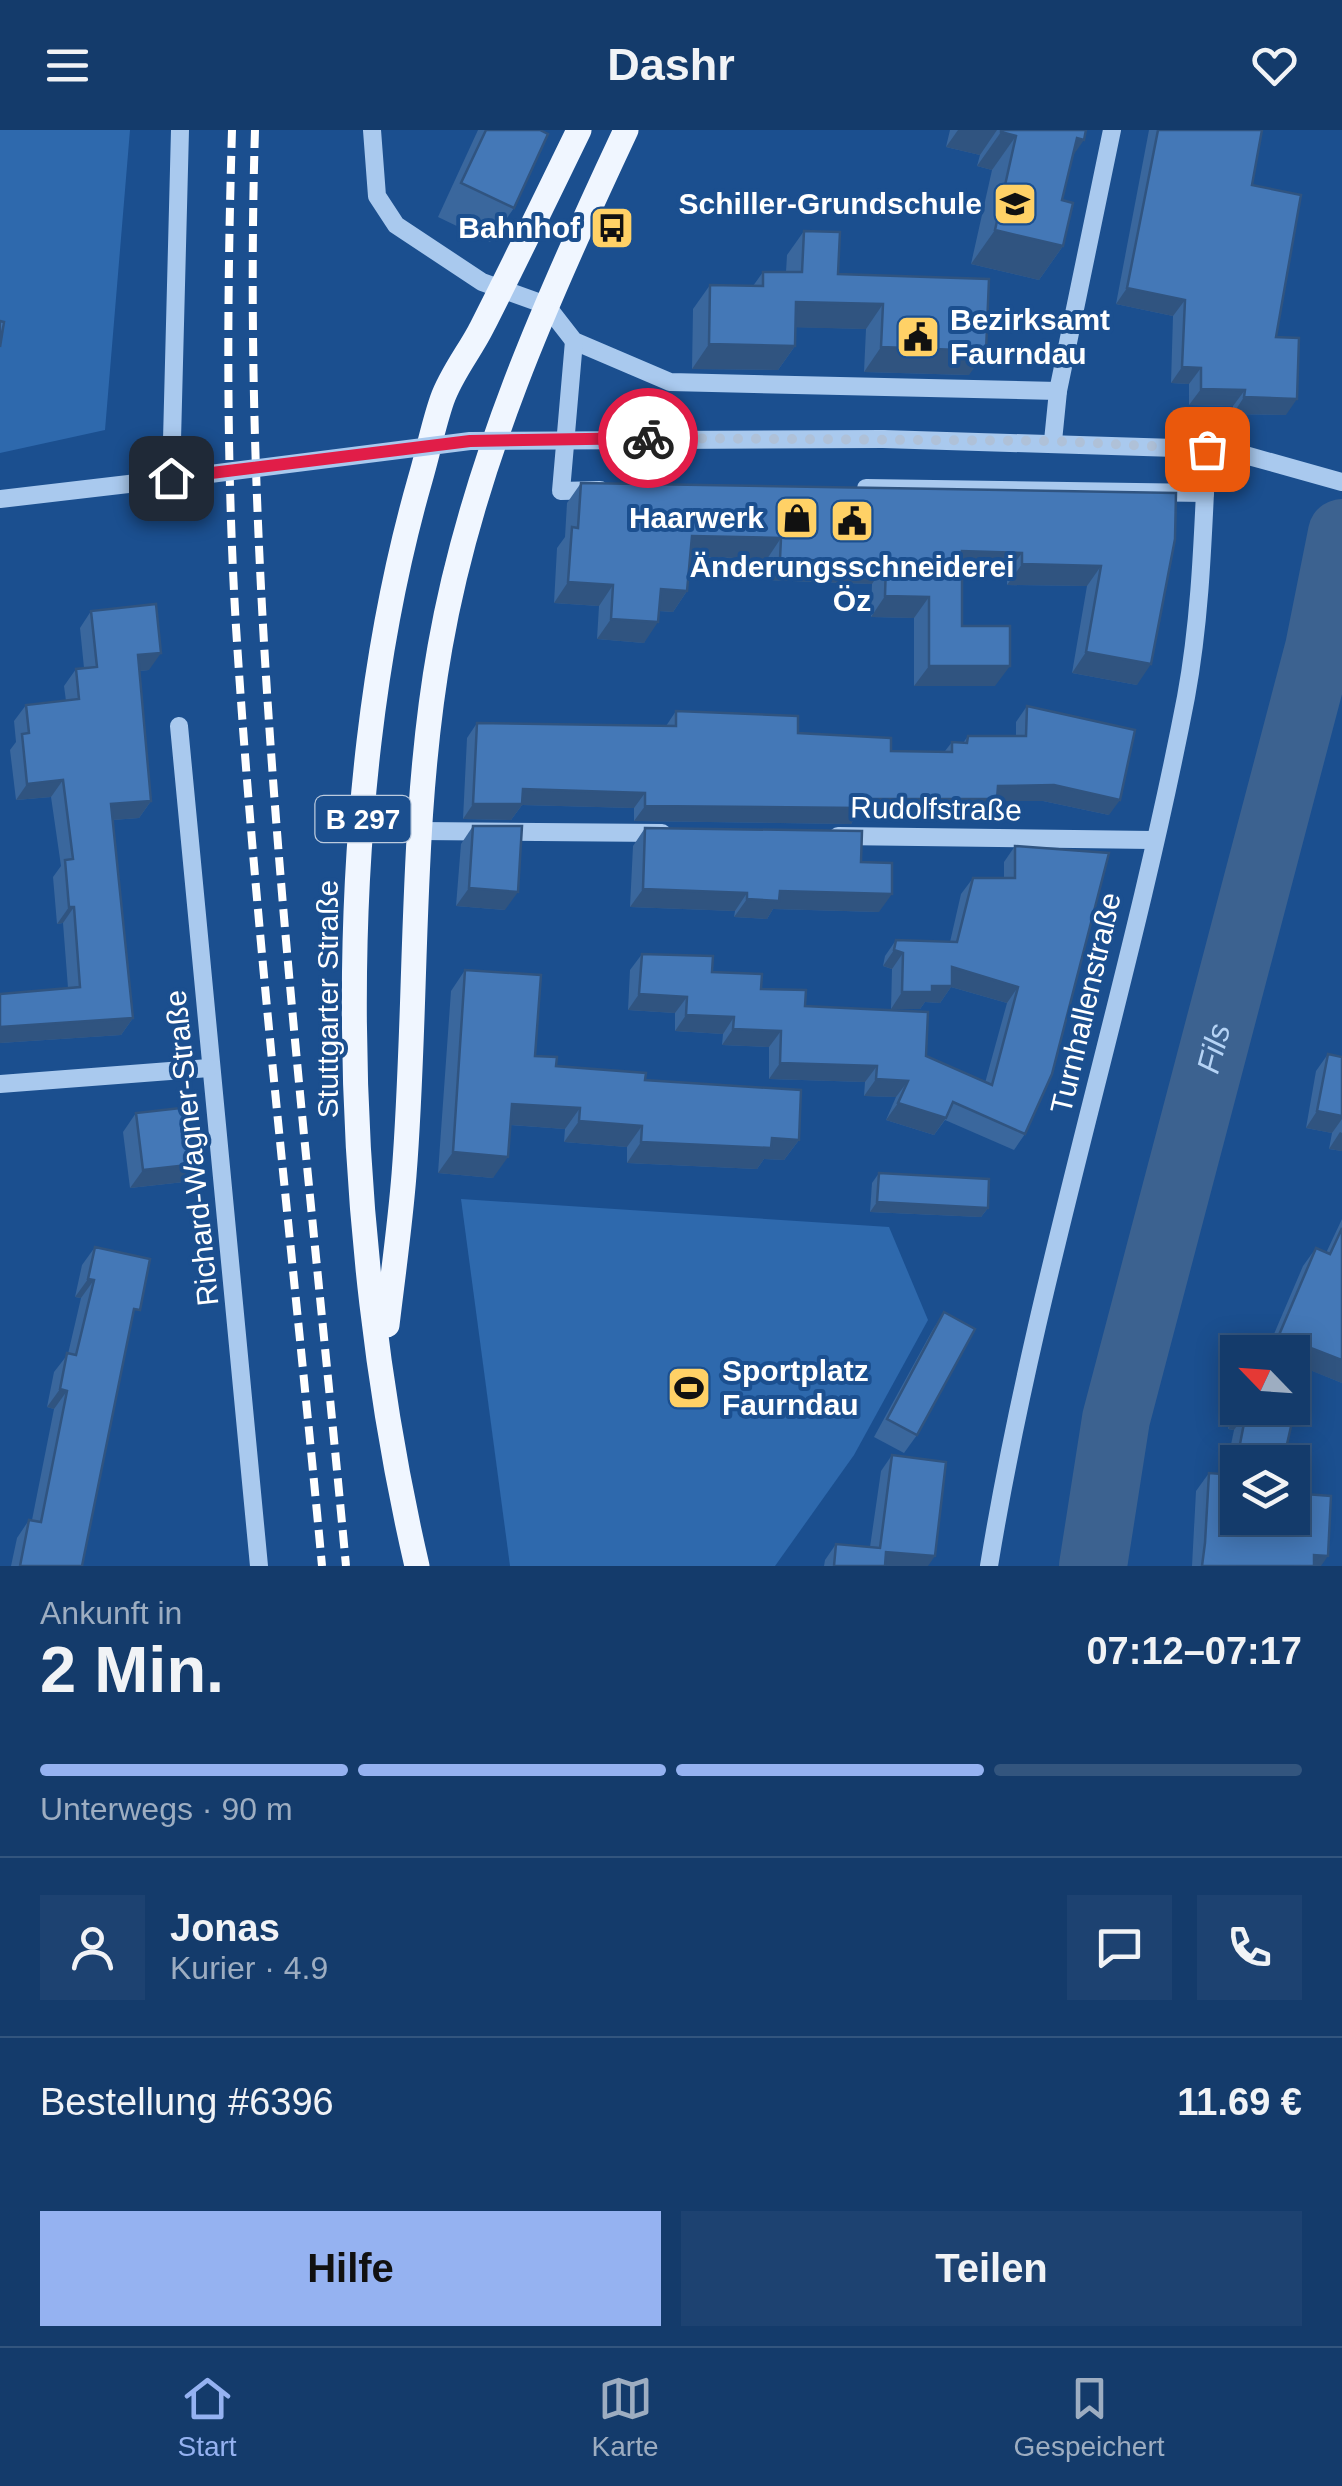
<!DOCTYPE html>
<html lang="de">
<head>
<meta charset="utf-8">
<style>
  :root { --surface:#143b6b; --page:#1d4271; --text:#f1f3f6; --muted:#9dadc1; --line:#33557e; --accent:#95b2f1 }
  body { margin:0; font-family:Helvetica,sans-serif; background:var(--page); color:var(--text); height:100vh; display:flex; flex-direction:column; font-size:38px; white-space:nowrap }
  * { box-sizing:border-box; margin:0 }
  p { font-size:32px; color:var(--muted) }
  .icon { flex:none; width:55px; height:55px; fill:none; stroke:currentColor; stroke-width:2; stroke-linecap:round; stroke-linejoin:round }
  .map { position:relative; height:1436px; overflow:hidden }
  .details { display:flex; flex-direction:column; background:var(--surface); flex:1 }
  .details>* { flex:none }
  .needle { width:65px; rotate:295deg }
  .fabs { position:absolute; left:1220px; top:1205px; display:grid; gap:20px }
  .fabs a { display:grid; place-items:center; width:90px; height:90px; border-radius:0px; background:var(--surface); box-shadow:0 5px 25px #0003,0 0 0 2px var(--line); font-size:50px }
  .pin { position:absolute; display:grid; place-items:center; width:85px; height:85px; color:#fff; margin:-42px; border-radius:20px; box-shadow:0 5px 15px #0006 }
  .courier { position:absolute; display:grid; place-items:center; width:100px; height:100px; margin:-50px; border:8px solid #e11d48; border-radius:50%; background:#fff; color:#222; box-shadow:0 2px 12px #0007 }
  .headline em { font-style:normal; font-weight:700 }
  .headline div { display:flex; flex-direction:column-reverse }
  .headline { display:flex; align-items:center; justify-content:space-between; height:170px; padding:0 40px }
  h1 { font-size:65px; font-weight:700; line-height:75px }
  .bar { display:grid; grid-template-columns:repeat(4,1fr); gap:15px 10px; align-content:center; height:120px; padding:0 40px }
  .bar i { height:12px; border-radius:8px; background:var(--line) }
  .bar .current { background:var(--accent) }
  .bar p { grid-column:span 4 }
  .line { display:flex; align-items:center; gap:25px; padding:0 40px; border-top:2px solid var(--line) }
  .line div { flex:1 }
  .round { display:grid; place-items:center; flex:none; width:105px; height:105px; border-radius:0px; background:var(--page) }
  .button { display:flex; gap:20px; margin-top:auto; padding:20px 40px }
  .button a { flex:1; height:115px; border-radius:0px; background:var(--accent); color:#111; font-size:40px; font-weight:700; line-height:115px; text-align:center }
  .button a+a { background:var(--page); color:var(--text) }
  header { display:flex; justify-content:space-between; align-items:center; height:130px; padding:0 40px; background:var(--surface); font-size:45px; font-weight:700 }
  .dock { display:flex; justify-content:space-around; align-items:center; height:140px; border-top:2px solid var(--line); background:var(--surface); font-size:28px; color:var(--muted) }
  .dock a { display:grid; justify-items:center; gap:5px }
  .dock .current { color:var(--accent) }
  .map>svg:first-child { display:block }
  .green { fill:#2e69ad }
  .lines { fill:none; stroke-linecap:round; stroke-linejoin:round }
  .river { stroke:#3c6290; stroke-width:68 }
  .minor { stroke:#a9c9ee; stroke-width:18 }
  .major { stroke:#f0f6ff; stroke-width:25 }
  .rail { stroke:#fff; stroke-width:8; stroke-dasharray:18 8; stroke-linecap:butt }
  .minor-bridge { stroke:#a9c9ee; stroke-width:18 }
  .wall { fill:#3a679d }
  .shaded-wall { fill:#305480 }
  .building { fill:#4478b7; stroke:#305480; stroke-width:2.5 }
  .done { stroke:#afc1d8; stroke-width:10; stroke-dasharray:0 18 }
  .route { stroke:#e11d48; stroke-width:12 }
  .labels { text-anchor:middle; stroke-width:8; stroke-linejoin:round; paint-order:stroke }
  .shield { fill:#1b4f8f; stroke:#bbcadd; stroke-width:2.5 }
  .shield-label { font-size:28px; font-weight:bold; fill:#fff }
  .poi-label { font-size:30px; font-weight:bold; fill:#fff; stroke:#1b4f8f; text-anchor:end }
  .street-label { font-size:30px; fill:#fff; stroke:#1b4f8f }
  .water-label { font-size:32px; font-style:italic; fill:#b5d3f5; stroke:#1b4f8f }
</style>
</head>
<body>
<header><svg class="icon" aria-label="menu" viewBox="0 0 24 24"><path d="M4 6h16M4 12h16M4 18h16"/></svg>Dashr<svg class="icon" aria-label="heart" viewBox="0 0 24 24"><path d="M12 20l-8-8c-3-5 5-10 8-4 3-6 11-1 8 4z"/></svg></header>
<div class="map">
<svg width="1342" height="1436" viewBox="0 0 1342 1436">
  <rect width="100%" height="100%" fill="#1b4f8f"/>
  <!-- green -->
  <g class="green">
    <polygon points="0,0 130,0 105,300 0,323"/>
    <polygon points="461,1069 889,1097 928,1190 854,1325 775,1436 510,1436"/>
  </g>
  <g class="lines">
    <!-- river -->
    <path class="river" id="s1" d="M1093 1436 1116 1289 1319 518 1342 403"/>
    <!-- minor -->
    <g class="minor">
      <polyline points="372,0 377,66 396,95 482,152 546,175 574,211 670,252 1058,261"/>
      <polyline points="574,211 561,361 600,360"/>
      <polyline points="883,309 1207,319 1245,325 1342,352"/>
      <polyline points="1053,311 1058,261 1112,0"/>
      <polyline points="866,358 1205,363"/>
      <polyline points="0,369 171,349 180,0"/>
      <polyline points="179,596 259,1436"/>
      <polyline points="419,701 662,703"/>
      <polyline points="838,706 1152,710"/>
      <polyline points="0,954 209,938"/>
      <path d="M989 1436C1037 1142 1130 859 1186 567 1201 486 1203 401 1207 319"/>
    </g>
    <!-- major -->
    <g class="major">
      <path d="M387 1195C393 1145 400 1095 404 1045 418 869 409 691 440 517 472 335 548 166 626 0"/>
      <path d="M417 1436C340 1105 326 678 420 350 428 323 433 296 442 270 451 244 470 221 482 197 515 132 547 66 579 0"/>
    </g>
    <!-- rail -->
    <g class="rail">
      <path d="M232 0C227 165 226 332 236 497 256 811 293 1123 322 1436"/>
      <path d="M255 0C240 481 302 958 346 1436"/>
    </g>
    <!-- minor-bridge -->
    <polyline class="minor-bridge" points="171,349 470,311 883,309"/>
  </g>
  <!-- wall -->
  <g class="wall">
    <polygon points="478,0 540,0 514,78 490,112 438,87"/>
    <polygon points="950,0 1086,0 1073,25 1062,70 1063,116 1039,150 971,134 992,40 977,36 980,25 946,17"/>
    <polygon points="1149,0 1262,0 1252,55 1276,207 1286,285 1233,284 1233,276 1189,275 1189,254 1171,253 1173,186 1116,174"/>
    <polygon points="804,101 838,144 989,149 969,245 864,242 866,199 796,197 795,216 778,240 692,239 693,179 710,155 753,156 763,142 786,142 787,125"/>
    <polygon points="581,353 1176,363 1137,555 1072,543 1087,456 1007,455 1007,443 962,442 962,496 995,556 914,556 914,488 871,487 872,454 766,450 767,429 690,427 687,461 673,482 659,481 644,513 597,509 599,476 554,473 557,418 565,407 567,373"/>
    <polygon points="91,481 149,540 140,541 151,671 139,688 112,690 133,888 121,905 0,913 0,864 68,858 63,793 57,794 53,747 61,736 51,667 16,670 10,620 16,612 14,591 26,575 66,571 64,556 76,539 84,538 80,498"/>
    <polygon points="1027,576 1109,685 1043,671 996,671 987,685 857,684 851,694 634,691 634,678 522,675 511,690 463,689 467,608 477,593 666,596 676,581 891,621 945,621 952,612 963,613 968,606 1016,606 1016,592"/>
    <polygon points="473,696 505,780 456,776 461,714"/>
    <polygon points="645,698 861,732 879,782 773,779 767,789 734,787 735,781 630,777 633,716"/>
    <polygon points="1015,716 1025,1004 1014,1020 945,990 934,1005 886,990 896,967 864,966 865,952 769,949 769,917 722,915 723,904 675,901 675,883 628,880 630,840 642,824 712,842 761,859 985,953 1007,873 951,857 940,873 925,872 920,879 891,879 892,839 883,836 885,826 896,810 950,812 961,764 973,748 1004,748 1004,732"/>
    <polygon points="465,840 535,926 556,936 645,950 799,1010 784,1030 764,1029 757,1039 627,1033 627,1017 564,1012 565,999 510,995 493,1048 438,1043 451,861"/>
    <polygon points="1328,924 1342,927 1342,1021 1329,1019 1332,1003 1306,998 1316,941"/>
    <polygon points="136,983 184,1052 130,1058 123,1002"/>
    <polygon points="879,1043 988,1078 981,1087 870,1082 872,1053"/>
    <polygon points="1342,1089 1342,1253 1298,1235 1292,1222 1248,1222 1258,1208 1271,1211 1303,1136 1316,1118 1326,1123"/>
    <polygon points="95,1117 131,1193 82,1436 11,1436 17,1408 29,1390 32,1390 54,1279 47,1277 54,1242 68,1224 81,1168 75,1167 82,1135"/>
    <polygon points="944,1182 917,1305 904,1323 874,1307 932,1201"/>
    <polygon points="1238,1261 1238,1278 1288,1278 1238,1332 1321,1436 1192,1436 1196,1361 1209,1343 1225,1344 1234,1300 1228,1299"/>
    <polygon points="892,1325 928,1436 824,1436 825,1430 836,1414 870,1417 881,1341"/>
  </g>
  <!-- shaded-wall -->
  <g class="shaded-wall">
    <polygon points="958,0 997,0 980,25 946,17"/>
    <polygon points="1001,2 1016,6 992,40 977,36"/>
    <polygon points="1077,8 1084,10 1060,44"/>
    <polygon points="995,100 1063,116 1039,150 971,134"/>
    <polygon points="1127,158 1185,170 1173,186 1116,174"/>
    <polygon points="796,172 883,174 866,199 779,197"/>
    <polygon points="709,214 795,216 778,240 692,239"/>
    <polygon points="881,217 986,221 969,245 864,242"/>
    <polygon points="1182,237 1201,238 1189,254 1171,253"/>
    <polygon points="1201,259 1245,260 1233,276 1189,275"/>
    <polygon points="1244,267 1297,269 1286,285 1233,284"/>
    <polygon points="692,406 781,408 767,429 677,426"/>
    <polygon points="962,421 1022,423 1007,443 948,442"/>
    <polygon points="780,429 886,433 872,454 766,450"/>
    <polygon points="1022,434 1101,436 1087,456 1007,455"/>
    <polygon points="568,452 613,455 599,476 554,473"/>
    <polygon points="661,459 687,461 673,482 646,480"/>
    <polygon points="885,466 929,467 914,488 871,487"/>
    <polygon points="611,489 658,492 644,513 597,509"/>
    <polygon points="1086,522 1151,534 1137,555 1072,543"/>
    <polygon points="161,523 149,540 127,542 138,525"/>
    <polygon points="929,536 1010,536 995,556 914,556"/>
    <polygon points="63,650 51,667 16,670 27,654"/>
    <polygon points="1054,655 1120,670 1109,685 1043,671 996,671 987,685 857,684 851,694 634,691 645,676 862,669 998,656"/>
    <polygon points="523,659 645,663 634,678 522,675 511,690 463,689 473,674"/>
    <polygon points="151,671 139,688 99,691 111,674"/>
    <polygon points="469,758 518,762 505,780 456,776"/>
    <polygon points="643,759 747,763 735,781 630,777"/>
    <polygon points="780,761 892,764 879,782 773,779 767,789 734,787 747,769"/>
    <polygon points="69,777 74,777 63,793 57,794"/>
    <polygon points="894,820 903,823 892,839 883,836"/>
    <polygon points="952,837 1018,857 1007,873 951,857 940,873 925,872 920,879 891,879 902,862 932,856"/>
    <polygon points="639,864 687,867 675,883 628,880"/>
    <polygon points="686,885 734,887 723,904 675,901"/>
    <polygon points="133,888 121,905 0,913 0,897"/>
    <polygon points="733,899 781,901 769,917 722,915"/>
    <polygon points="780,933 877,936 865,952 769,949"/>
    <polygon points="876,949 908,951 896,967 864,966"/>
    <polygon points="898,973 946,988 934,1005 886,990"/>
    <polygon points="512,974 580,978 565,999 497,994"/>
    <polygon points="1317,981 1342,986 1342,989 1332,1003 1306,998"/>
    <polygon points="579,991 642,996 627,1017 564,1012"/>
    <polygon points="1340,1002 1342,1003 1342,1021 1329,1019"/>
    <polygon points="772,1008 799,1010 784,1030 764,1029 757,1039 627,1033 641,1012"/>
    <polygon points="453,1022 508,1027 493,1048 438,1043"/>
    <polygon points="197,1034 184,1052 130,1058 143,1040"/>
    <polygon points="877,1072 988,1078 981,1087 870,1082"/>
    <polygon points="88,1149 94,1150 81,1168 75,1167"/>
    <polygon points="1303,1215 1342,1230 1342,1253 1292,1233"/>
    <polygon points="60,1259 67,1261 54,1279 47,1277"/>
    <polygon points="1241,1282 1246,1283 1234,1300 1228,1299"/>
    <polygon points="886,1422 935,1426 928,1436 876,1436"/>
    <polygon points="1314,1425 1328,1426 1321,1436 1306,1436"/>
  </g>
  <!-- building -->
  <g class="building">
    <polygon points="486,0 540,0 548,4 514,78 461,53"/>
    <polygon points="1001,0 1086,0 1084,10 1077,8 1062,70 1073,73 1063,116 995,100 1016,6 1001,2"/>
    <polygon points="1158,0 1262,0 1252,55 1301,65 1276,207 1299,208 1297,269 1244,267 1245,260 1201,259 1201,238 1182,237 1185,170 1127,158"/>
    <polygon points="804,101 840,102 838,144 989,149 986,221 881,217 883,174 796,172 795,216 709,214 710,155 763,156 763,142 802,142"/>
    <polygon points="0,191 4,192 0,217"/>
    <polygon points="581,353 1176,363 1175,409 1151,534 1086,522 1101,436 1022,434 1022,423 962,421 962,496 1010,496 1010,536 929,536 929,467 885,466 886,433 780,429 781,408 692,406 687,461 661,459 658,492 611,489 613,455 568,452 572,397 578,398"/>
    <polygon points="156,474 161,523 138,525 151,671 111,674 133,888 0,897 0,864 80,857 74,777 69,777 65,730 73,729 63,650 27,654 22,604 29,603 26,575 79,569 76,539 97,537 91,481"/>
    <polygon points="1027,576 1135,600 1120,670 1054,655 998,656 997,669 862,669 861,678 645,676 645,663 523,659 522,674 473,674 477,593 676,596 676,581 798,586 798,603 891,608 891,621 952,622 952,612 967,613 968,606 1026,606"/>
    <polygon points="473,696 522,696 518,762 469,758"/>
    <polygon points="645,698 862,701 861,732 892,733 892,764 780,761 779,771 747,769 747,763 643,759"/>
    <polygon points="1015,716 1109,723 1052,944 1025,1004 953,972 946,988 898,973 908,951 876,949 877,936 780,933 781,901 733,899 734,887 686,885 687,867 639,864 642,824 713,826 712,842 762,844 761,859 806,860 805,876 928,882 926,926 992,955 1018,857 952,837 952,856 932,856 932,862 902,862 903,823 894,820 896,810 957,812 973,748 1015,748"/>
    <polygon points="465,840 541,845 535,926 557,927 556,936 646,943 645,950 801,960 799,1010 772,1008 771,1018 641,1012 642,996 579,991 580,978 512,974 508,1027 453,1022"/>
    <polygon points="1328,924 1342,927 1342,986 1317,981"/>
    <polygon points="190,977 197,1034 143,1040 136,983"/>
    <polygon points="879,1043 989,1049 988,1078 877,1072"/>
    <polygon points="1342,1098 1342,1230 1303,1215 1292,1257 1292,1222 1255,1222 1258,1208 1276,1212 1316,1118 1330,1124"/>
    <polygon points="95,1117 150,1129 140,1180 134,1179 82,1436 20,1436 29,1390 41,1392 67,1261 60,1259 67,1223 76,1225 94,1150 88,1149"/>
    <polygon points="944,1182 975,1199 917,1305 887,1289"/>
    <polygon points="1242,1278 1288,1278 1284,1292 1292,1292 1283,1332 1238,1332 1238,1388 1292,1388 1292,1363 1331,1366 1328,1426 1314,1425 1314,1436 1202,1436 1205,1413 1209,1343 1234,1345 1246,1283 1241,1282"/>
    <polygon points="892,1325 946,1332 935,1426 886,1422 885,1436 834,1436 836,1414 880,1418"/>
  </g>
  <g class="lines">
    <!-- done -->
    <polyline class="done" points="648,308 1054,311 1207,319"/>
    <!-- route -->
    <polyline class="route" points="171,348 470,311 648,308"/>
  </g>
  <!-- icons -->
  <defs>
    <symbol id="school-square" viewBox="-11 -11 22 22"><rect x="-9" y="-9" width="18" height="18" rx="4" fill="#ffd166" stroke="#1b4f8f"/><path d="M0-5L7-2L0 1L-7-2ZM-4 1L0 2.5L4 1V4Q0 6-4 4Z" fill="#111"/></symbol>
    <symbol id="bus-square" viewBox="-11 -11 22 22"><rect x="-9" y="-9" width="18" height="18" rx="4" fill="#ffd166" stroke="#1b4f8f"/><path d="M-5-6H5V4H4V6H2V4H-2V6H-4V4H-5ZM-3.5-4V0h7V-4ZM-3.5 1.2v1.5H-2V1.2ZM2 1.2v1.5H3.5V1.2Z" fill="#111"/></symbol>
    <symbol id="civic-square" viewBox="-11 -11 22 22"><rect x="-9" y="-9" width="18" height="18" rx="4" fill="#ffd166" stroke="#1b4f8f"/><path d="M-.6-6.5H3V-4.5H.6V-3L4-1V1h2V6H-6V1h2V-1L-.6-3ZM-1.2 2.5V6h2.4V2.5Z" fill="#111"/></symbol>
    <symbol id="shop-square" viewBox="-11 -11 22 22"><rect x="-9" y="-9" width="18" height="18" rx="4" fill="#ffd166" stroke="#1b4f8f"/><path d="M-5-2.5h2.3a2.7 3.5 0 0 1 5.4 0H5L5.5 6h-11ZM-1.5-2.5h3a1.5 2.3 0 0 0-3 0Z" fill="#111"/></symbol>
    <symbol id="stadium-square" viewBox="-11 -11 22 22"><rect x="-9" y="-9" width="18" height="18" rx="4" fill="#ffd166" stroke="#1b4f8f"/><path d="M0-5a6.5 5 0 1 0 0 10a6.5 5 0 1 0 0-10ZM-3.5-1.8h7v3.6h-7Z" fill="#111"/></symbol>
  </defs>
  <g fill-rule="evenodd">
    <use href="#school-square" x="990" y="49" width="50" height="50"/>
    <use href="#bus-square" x="587" y="73" width="50" height="50"/>
    <use href="#civic-square" x="893" y="182" width="50" height="50"/>
    <use href="#shop-square" x="772" y="363" width="50" height="50"/>
    <use href="#civic-square" x="827" y="366" width="50" height="50"/>
    <use href="#stadium-square" x="664" y="1233" width="50" height="50"/>
  </g>
  <g class="labels">
    <!-- shield labels -->
    <rect class="shield" x="315.5" y="666" width="95" height="46" rx="8"/>
    <g class="shield-label">
      <text x="363" y="699">B 297</text>
    </g>
    <!-- poi labels -->
    <g class="poi-label">
      <text x="982" y="84">Schiller-Grundschule</text>
      <text x="580" y="108">Bahnhof</text>
      <text x="950" y="200" text-anchor="start">Bezirksamt<tspan x="950" dy="34">Faurndau</tspan></text>
      <text x="764" y="398">Haarwerk</text>
      <text x="852" y="447" text-anchor="middle">Änderungsschneiderei<tspan x="852" dy="34">Öz</tspan></text>
      <text x="722" y="1251" text-anchor="start">Sportplatz<tspan x="722" dy="34">Faurndau</tspan></text>
    </g>
    <!-- street labels -->
    <g class="street-label">
      <text transform="translate(936 679) rotate(1)" y="10">Rudolfstraße</text>
      <text transform="translate(328 869) rotate(-90)" y="10">Stuttgarter Straße</text>
      <text transform="translate(1086 873) rotate(-77)" y="10">Turnhallenstraße</text>
      <text transform="translate(192 1018) rotate(-96)" y="10">Richard-Wagner-Straße</text>
    </g>
    <!-- water labels -->
    <g class="water-label">
      <text dy="11" stroke="none"><textPath href="#s1" startOffset="532">Fils</textPath></text>
    </g>
  </g>
</svg>
<div class="fabs">
<a><svg class="needle" viewBox="-14 -14 28 28"><path d="M0-13l5 13h-10z" fill="#e53935"/><path d="M0 13l5-13h-10z" fill="#9dadc1"/></svg></a>
<a><svg class="icon" aria-label="layers" viewBox="0 0 24 24"><path d="M12 4l9 5-9 5-9-5zM3 14l9 5 9-5"/></svg></a>
</div>
<div class="pin" style="left:1207px;top:319px;background:#ea580c"><svg class="icon" aria-label="bag" viewBox="0 0 24 24"><path d="M5 8h14l-1 12H6zM9 8a3 3 0 0 1 6 0"/></svg></div>
<div class="pin" style="left:171px;top:348px;background:#1f2937"><svg class="icon" aria-label="home" viewBox="0 0 24 24"><path d="M3 11l9-7 9 7M6 9v11h12V9"/></svg></div>
<div class="courier" style="left:648px;top:308px"><svg class="icon" aria-label="bike" viewBox="0 0 24 24"><circle cx="6" cy="16" r="4"/><circle cx="18" cy="16" r="4"/><path d="M6 16l4-8h5l3 8M10 8l3 8H6M13 5h3"/></svg></div>
</div>
<section class="details">
<div class="headline"><div><h1>2 Min.</h1><p>Ankunft in</p></div><em>07:12–07:17</em></div>
<div class="bar"><i class="current"></i><i class="current"></i><i class="current"></i><i></i><p>Unterwegs · 90 m</p></div>
<div class="line" style="height:180px"><a class="round"><svg class="icon" aria-label="person" viewBox="0 0 24 24"><circle cx="12" cy="8" r="4"/><path d="M4 21q1-7 8-7t8 7"/></svg></a><div><b>Jonas</b><p>Kurier · 4.9</p></div><a class="round"><svg class="icon" aria-label="chat" viewBox="0 0 24 24"><path d="M4 5h16v11H9l-5 4z"/></svg></a><a class="round"><svg class="icon" aria-label="phone" viewBox="0 0 24 24"><path d="M5 4h4l2 5-3 2q2 4 5 5l2-3 5 2v4C11 20 4 13 5 4z"/></svg></a></div>
<div class="line" style="height:130px"><div>Bestellung #6396</div><b>11.69 €</b></div>
<div class="button"><a>Hilfe</a><a>Teilen</a></div>
</section>
<nav class="dock">
<a class="current"><svg class="icon" aria-label="home" viewBox="0 0 24 24"><path d="M3 11l9-7 9 7M6 9v11h12V9"/></svg>Start</a>
<a><svg class="icon" aria-label="map" viewBox="0 0 24 24"><path d="M3 6l6-2 6 2 6-2v14l-6 2-6-2-6 2zM9 4v14M15 6v14"/></svg>Karte</a>
<a><svg class="icon" aria-label="saved" viewBox="0 0 24 24"><path d="M7 4h10v16l-5-4-5 4z"/></svg>Gespeichert</a>
</nav>
</body>
</html>
